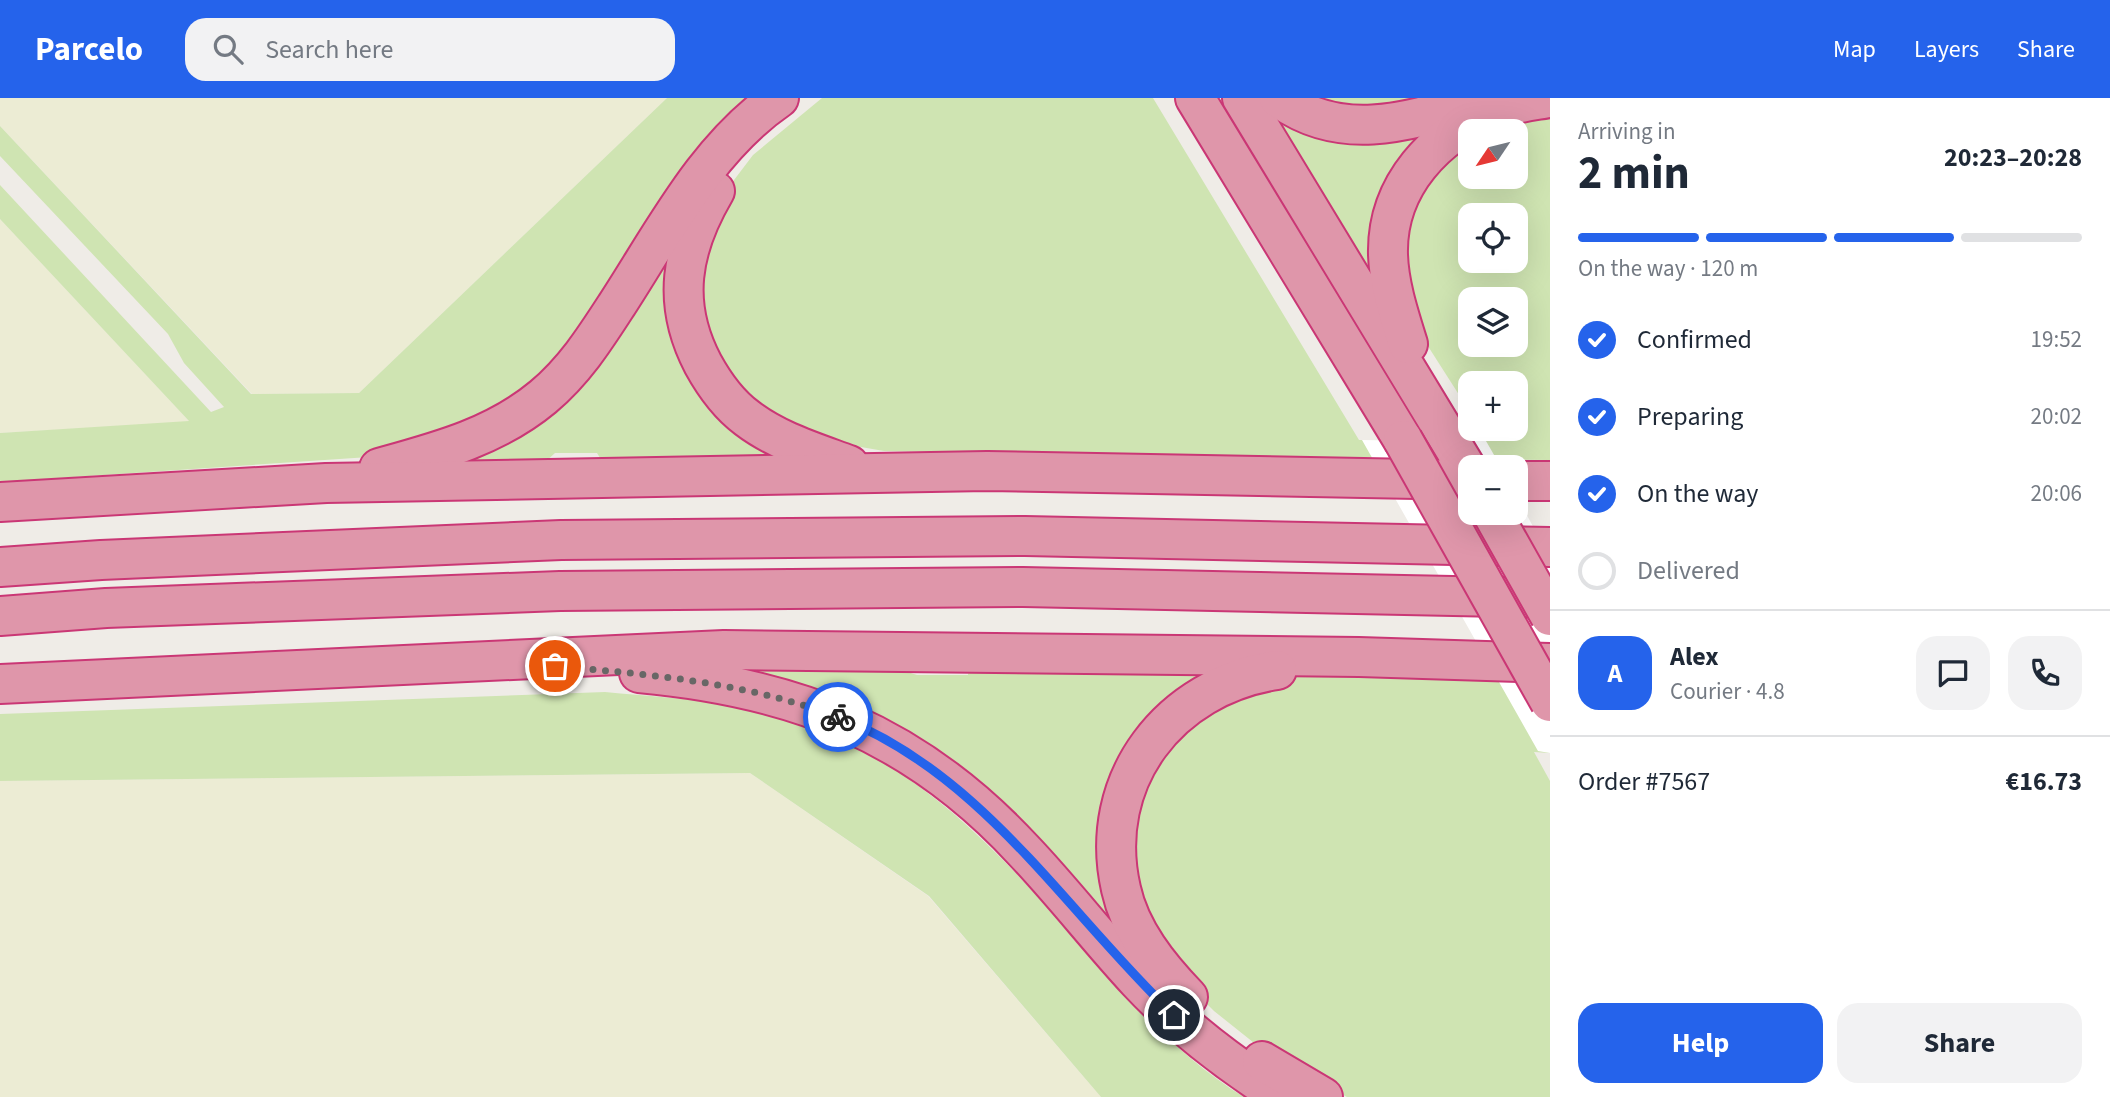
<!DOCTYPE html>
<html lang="en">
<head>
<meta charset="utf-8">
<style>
  :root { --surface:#fff; --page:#f2f2f3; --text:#1f2937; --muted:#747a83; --line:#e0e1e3; --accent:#2563eb }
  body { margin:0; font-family:"Source Sans 3",sans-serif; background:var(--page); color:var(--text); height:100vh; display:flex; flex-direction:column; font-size:26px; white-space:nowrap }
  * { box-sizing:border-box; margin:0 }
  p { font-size:23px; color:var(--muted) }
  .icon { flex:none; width:38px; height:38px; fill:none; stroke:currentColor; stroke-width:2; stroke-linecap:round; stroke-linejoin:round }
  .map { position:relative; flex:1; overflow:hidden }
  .details { display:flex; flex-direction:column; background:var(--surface); width:560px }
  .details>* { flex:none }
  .needle { width:46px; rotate:235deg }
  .tools { position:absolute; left:1458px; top:21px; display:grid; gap:14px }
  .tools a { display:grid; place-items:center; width:70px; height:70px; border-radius:14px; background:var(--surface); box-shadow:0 7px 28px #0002; font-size:35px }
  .pin { position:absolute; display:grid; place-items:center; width:60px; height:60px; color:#fff; margin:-30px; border:4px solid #fff; border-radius:50%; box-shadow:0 2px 7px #0007 }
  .courier { position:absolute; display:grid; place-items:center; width:70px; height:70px; margin:-35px; border:5px solid #2563eb; border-radius:50%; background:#fff; color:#222; box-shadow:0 2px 9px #0007 }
  .head em { font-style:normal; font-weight:700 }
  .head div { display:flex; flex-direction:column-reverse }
  .head { display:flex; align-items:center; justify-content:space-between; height:119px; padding:0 28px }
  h1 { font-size:46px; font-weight:700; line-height:52px }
  .bar { display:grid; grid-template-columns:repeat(4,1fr); gap:10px 7px; align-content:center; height:84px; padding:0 28px }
  .bar i { height:9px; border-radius:5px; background:var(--line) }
  .bar .current { background:var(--accent) }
  .bar p { grid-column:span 4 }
  .line { display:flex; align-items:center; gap:18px; padding:0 28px; border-top:2px solid var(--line) }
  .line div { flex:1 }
  .round { display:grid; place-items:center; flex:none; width:74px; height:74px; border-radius:21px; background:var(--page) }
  ol { padding:0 28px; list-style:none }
  li { display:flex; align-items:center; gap:21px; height:77px }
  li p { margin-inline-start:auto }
  li .icon { padding:7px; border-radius:50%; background:var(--accent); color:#fff; stroke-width:4 }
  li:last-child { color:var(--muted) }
  li i { width:38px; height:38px; border:4px solid var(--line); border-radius:50% }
  .button { display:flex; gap:14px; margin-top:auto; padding:14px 28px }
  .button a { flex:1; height:80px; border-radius:21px; background:var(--accent); color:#fff; font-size:28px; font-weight:700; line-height:80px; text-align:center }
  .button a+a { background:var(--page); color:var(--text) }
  header { display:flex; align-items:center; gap:42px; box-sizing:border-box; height:98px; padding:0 35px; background:var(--accent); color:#fff }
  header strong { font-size:33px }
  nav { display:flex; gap:38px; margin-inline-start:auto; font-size:24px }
  .search { width:490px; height:63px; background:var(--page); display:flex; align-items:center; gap:18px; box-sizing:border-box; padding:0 24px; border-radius:21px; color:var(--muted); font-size:26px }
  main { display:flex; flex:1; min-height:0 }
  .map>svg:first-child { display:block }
  .farmland { fill:#ececd4 }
  .grass { fill:#cfe4b2; fill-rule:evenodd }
  .pier { fill:#fff }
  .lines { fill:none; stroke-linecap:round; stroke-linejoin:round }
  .highway-casing { stroke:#ca3775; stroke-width:42 }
  .highway { stroke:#df96aa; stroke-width:38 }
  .highway-bridge-casing { stroke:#ca3775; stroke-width:42; stroke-linecap:butt }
  .highway-bridge { stroke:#df96aa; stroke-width:38 }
  .done { stroke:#686766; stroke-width:7; stroke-dasharray:0 12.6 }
  .route { stroke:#2563eb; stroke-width:9 }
</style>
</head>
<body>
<header>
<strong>Parcelo</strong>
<div class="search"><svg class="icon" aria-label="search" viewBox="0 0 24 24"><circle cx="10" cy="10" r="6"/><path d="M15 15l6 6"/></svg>Search here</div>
<nav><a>Map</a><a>Layers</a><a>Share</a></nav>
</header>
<main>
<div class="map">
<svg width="1550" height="999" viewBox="0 0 1550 999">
  <rect width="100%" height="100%" fill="#efece7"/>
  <!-- farmland -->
  <g class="farmland">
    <polygon points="0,0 667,0 359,295 252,296 0,28"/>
    <polygon points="0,121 190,324 0,335"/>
    <polygon points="750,675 928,798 1101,999 0,999 0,683"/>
  </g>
  <!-- grass -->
  <g class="grass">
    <polygon points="667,0 758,0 533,290 488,319 384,358 0,384 0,335 189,323 0,121 0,87 211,314 224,309 184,265 168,236 0,58 0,28 251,296 359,295"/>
    <path d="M822 0H1153L1359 342H1362L1488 343 1481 331H1516V285H1470V314L1417 231 1401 165 1410 102 1470 37V79H1516V33H1476L1550 9V362L884 353 803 339 767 322 700 242 697 157 731 86 753 57ZM1470 117H1516V163H1470ZM1470 201H1516V247H1470Z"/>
    <polygon points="1308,0 1442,0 1360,15"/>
    <polygon points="1265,6 1427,31 1373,179"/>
    <polygon points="687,109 669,196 788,361 602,363 597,355 555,355 543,366 442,366 474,355"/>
    <polygon points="968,564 1243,567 1134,650 1128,841 1053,762 761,577 727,565 898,571 917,577 968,577"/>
    <polygon points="1306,577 1550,583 1550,655 1534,654 1550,683 1550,999 1347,999 1273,960 1214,913 1191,890 1146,830 1128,726 1173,635 1277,580"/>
    <path d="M605 594C646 598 687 600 727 607 876 631 968 719 1064 828 1118 889 1173 956 1244 999H1101L929 798 750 675 0 683V616Z"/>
  </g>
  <!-- pier -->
  <polygon class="pier" points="1362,342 1486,343 1501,369 1470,369 1470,415 1516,415 1516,397 1550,460 1550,655 1538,653"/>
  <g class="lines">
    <defs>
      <g id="highway">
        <polyline points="1195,0 1403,342"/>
        <polyline points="1242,0 1470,376"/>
        <path d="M1279 0C1342 46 1410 23 1477 3"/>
        <path d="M715 93C681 151 671 205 703 266 714 286 728 306 747 320 777 343 814 354 849 367"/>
        <path d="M1408 246C1399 217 1389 187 1388 157 1386 87 1436 36 1496 12 1512 5 1532 3 1549 0"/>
        <path d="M379 370C437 354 495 339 543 299 574 273 594 242 616 208 663 136 706 50 779 0"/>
        <polyline points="1516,383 1550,383"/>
        <polyline points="0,404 326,385 987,373 1470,382"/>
        <polyline points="0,469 101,462 561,442 1025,438 1550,449"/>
        <polyline points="0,518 106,510 560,493 1023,489 1550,500"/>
        <path d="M639 575C795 589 915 635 1023 752 1063 794 1099 841 1138 883 1181 929 1230 966 1282 999"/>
        <polyline points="0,586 724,552 1359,559 1550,565"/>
        <path d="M1188 899C1159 869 1130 833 1121 791 1096 682 1170 588 1277 572"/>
        <polyline points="1262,963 1323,999"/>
      </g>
    </defs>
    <!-- highway casing -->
    <use href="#highway" class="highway-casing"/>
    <!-- highway -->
    <use href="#highway" class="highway"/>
    <defs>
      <g id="highway-bridge">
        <polyline points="1403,342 1550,604"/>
        <polyline points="1492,415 1550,518"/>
      </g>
    </defs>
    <!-- highway-bridge casing -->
    <use href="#highway-bridge" class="highway-bridge-casing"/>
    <!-- highway-bridge -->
    <use href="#highway-bridge" class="highway-bridge"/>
  </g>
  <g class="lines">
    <!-- done -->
    <path class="done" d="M555 568C654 577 744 584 838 619"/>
    <!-- route -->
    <path class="route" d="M838 619C983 675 1066 814 1174 917"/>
  </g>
</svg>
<div class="tools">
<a><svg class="needle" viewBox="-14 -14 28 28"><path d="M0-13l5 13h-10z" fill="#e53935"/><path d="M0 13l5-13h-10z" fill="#747a83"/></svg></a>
<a><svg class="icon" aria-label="locate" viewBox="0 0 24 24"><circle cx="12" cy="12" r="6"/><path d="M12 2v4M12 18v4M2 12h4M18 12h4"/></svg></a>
<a><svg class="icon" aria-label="layers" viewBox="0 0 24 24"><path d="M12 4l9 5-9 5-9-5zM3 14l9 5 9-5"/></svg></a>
<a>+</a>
<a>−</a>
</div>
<div class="pin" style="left:555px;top:568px;background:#ea580c"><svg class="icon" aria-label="bag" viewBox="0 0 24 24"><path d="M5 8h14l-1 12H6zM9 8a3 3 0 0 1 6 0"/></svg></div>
<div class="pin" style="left:1174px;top:917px;background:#1f2937"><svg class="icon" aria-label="home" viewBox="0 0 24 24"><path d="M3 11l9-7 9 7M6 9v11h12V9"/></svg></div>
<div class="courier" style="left:838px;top:619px"><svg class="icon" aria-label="bike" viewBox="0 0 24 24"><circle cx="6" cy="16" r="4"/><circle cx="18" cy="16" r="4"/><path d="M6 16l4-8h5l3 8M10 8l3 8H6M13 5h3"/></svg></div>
</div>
<section class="details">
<div class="head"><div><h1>2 min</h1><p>Arriving in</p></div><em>20:23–20:28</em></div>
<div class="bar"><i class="current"></i><i class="current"></i><i class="current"></i><i></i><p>On the way · 120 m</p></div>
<ol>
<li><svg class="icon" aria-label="check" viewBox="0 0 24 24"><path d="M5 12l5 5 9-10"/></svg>Confirmed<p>19:52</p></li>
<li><svg class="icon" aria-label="check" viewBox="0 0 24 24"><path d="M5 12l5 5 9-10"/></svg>Preparing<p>20:02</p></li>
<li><svg class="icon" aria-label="check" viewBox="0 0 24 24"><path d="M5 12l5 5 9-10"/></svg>On the way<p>20:06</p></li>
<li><i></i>Delivered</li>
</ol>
<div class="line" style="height:126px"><b class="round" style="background:var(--accent);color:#fff">A</b><div><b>Alex</b><p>Courier · 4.8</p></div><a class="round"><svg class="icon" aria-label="chat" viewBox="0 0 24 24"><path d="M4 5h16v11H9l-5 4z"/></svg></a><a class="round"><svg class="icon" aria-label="phone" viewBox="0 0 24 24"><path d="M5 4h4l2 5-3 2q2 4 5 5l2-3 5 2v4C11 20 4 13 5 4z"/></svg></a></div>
<div class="line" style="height:91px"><div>Order #7567</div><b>€16.73</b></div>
<div class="button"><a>Help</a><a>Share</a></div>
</section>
</main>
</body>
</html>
